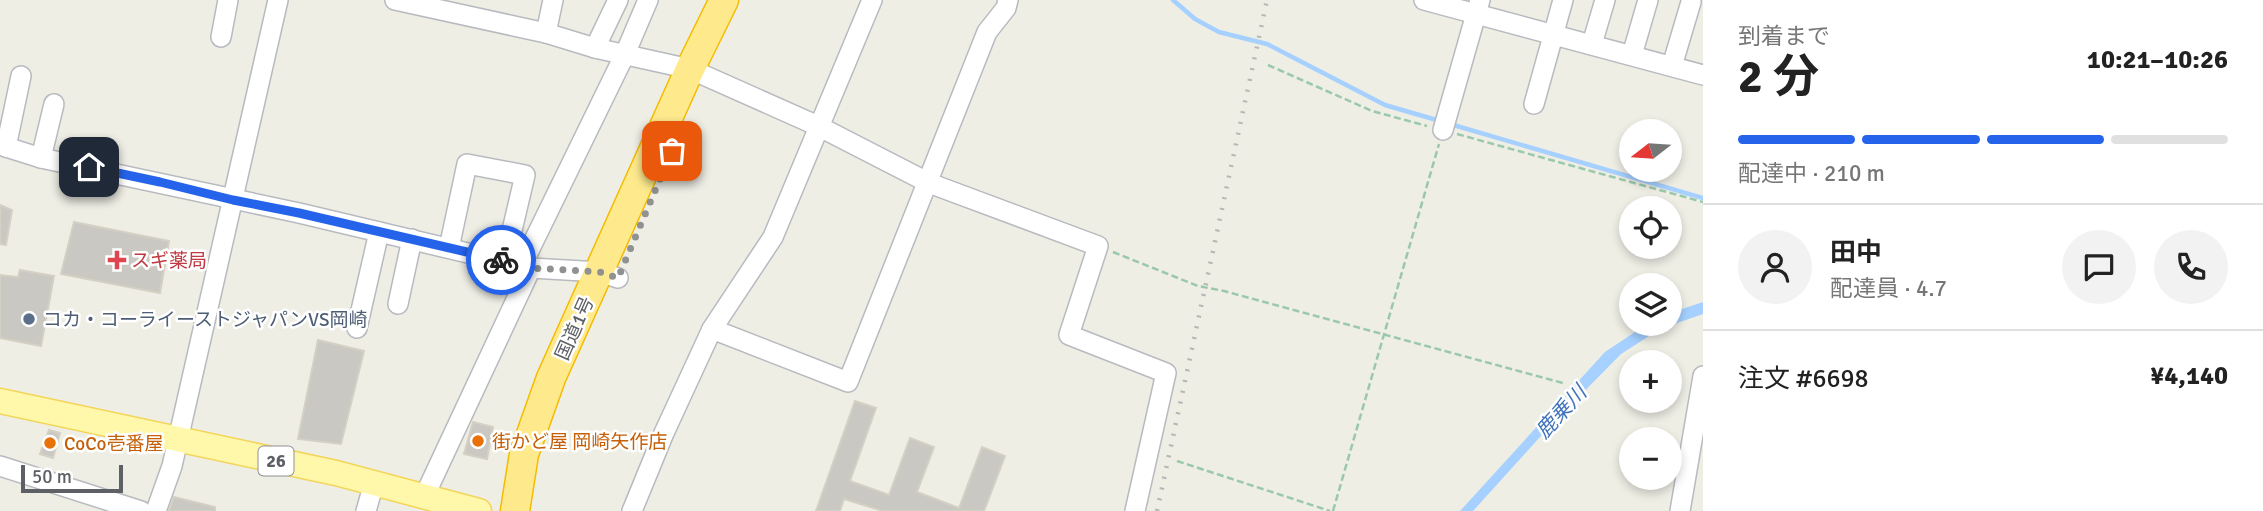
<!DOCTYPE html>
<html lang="ja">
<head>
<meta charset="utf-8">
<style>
  :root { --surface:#fff; --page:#f2f2f2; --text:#222; --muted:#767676; --line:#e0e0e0; --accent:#2563eb }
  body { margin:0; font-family:Signika,"Noto Sans JP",sans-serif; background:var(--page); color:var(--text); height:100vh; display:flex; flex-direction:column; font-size:26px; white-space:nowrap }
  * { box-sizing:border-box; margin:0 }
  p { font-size:23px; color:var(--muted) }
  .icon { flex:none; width:38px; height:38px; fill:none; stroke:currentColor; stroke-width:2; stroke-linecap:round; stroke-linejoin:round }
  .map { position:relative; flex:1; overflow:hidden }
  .side { display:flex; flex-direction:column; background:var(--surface); width:560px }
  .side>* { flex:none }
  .needle { width:46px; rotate:253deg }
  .tools { position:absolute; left:1619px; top:119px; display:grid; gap:14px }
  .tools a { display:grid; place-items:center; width:63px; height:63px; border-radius:50%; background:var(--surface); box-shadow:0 4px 10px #0003; font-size:35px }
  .scale { position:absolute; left:21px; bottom:18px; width:102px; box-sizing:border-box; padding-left:7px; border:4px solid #5d6065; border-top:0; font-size:19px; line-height:24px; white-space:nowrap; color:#5d6065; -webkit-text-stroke:5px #fff; paint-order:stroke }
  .pin { position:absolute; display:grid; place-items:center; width:60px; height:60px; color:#fff; margin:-30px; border-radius:14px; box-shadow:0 4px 10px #0006 }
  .courier { position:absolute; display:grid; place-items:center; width:70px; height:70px; margin:-35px; border:5px solid #2563eb; border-radius:50%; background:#fff; color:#222; box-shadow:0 2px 9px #0007 }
  .overview em { font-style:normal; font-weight:700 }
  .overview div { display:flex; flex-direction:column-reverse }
  .overview { display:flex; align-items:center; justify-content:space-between; height:119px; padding:0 35px }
  h1 { font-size:46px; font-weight:700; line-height:52px }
  .bar { display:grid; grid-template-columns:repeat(4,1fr); gap:10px 7px; align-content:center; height:84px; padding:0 35px }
  .bar i { height:9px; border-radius:5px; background:var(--line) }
  .bar .current { background:var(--accent) }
  .bar p { grid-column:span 4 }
  .line { display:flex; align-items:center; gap:18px; padding:0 35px; border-top:2px solid var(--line) }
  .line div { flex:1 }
  .round { display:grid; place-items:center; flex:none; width:74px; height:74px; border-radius:37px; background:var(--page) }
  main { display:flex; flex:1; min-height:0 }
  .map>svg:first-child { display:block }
  .water { fill:#a5d0ff }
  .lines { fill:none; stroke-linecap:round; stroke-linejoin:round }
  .stream { stroke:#a5d0ff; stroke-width:4.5 }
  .building { fill:#cac8c2; stroke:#d4d0c3; stroke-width:2 }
  .minor-casing { stroke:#b7babf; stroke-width:22 }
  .major-casing { stroke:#f3d55a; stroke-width:27 }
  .highway-casing { stroke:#f4bc00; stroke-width:31 }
  .path { stroke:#9ac8ab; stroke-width:2.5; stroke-dasharray:7 3.5; stroke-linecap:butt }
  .minor { stroke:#fff; stroke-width:19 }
  .major { stroke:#fff8aa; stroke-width:24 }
  .highway { stroke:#feea8d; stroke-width:28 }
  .rail { stroke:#b5b6b6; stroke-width:4.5; stroke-dasharray:2 9; stroke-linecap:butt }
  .done { stroke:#909292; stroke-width:7; stroke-dasharray:0 12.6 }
  .route { stroke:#2563eb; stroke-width:9 }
  .health-dot { fill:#e0444e; stroke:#fff; stroke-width:2.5 }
  .service-dot { fill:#5c6f8a; stroke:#fff; stroke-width:2.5 }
  .food-dot { fill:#e8710a; stroke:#fff; stroke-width:2.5 }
  .labels { text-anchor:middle; stroke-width:5; stroke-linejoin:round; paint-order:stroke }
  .shield { fill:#fff; stroke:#8e9093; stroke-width:2 }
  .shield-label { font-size:18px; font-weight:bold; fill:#5d6065 }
  .health-label { font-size:19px; fill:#be3a42; stroke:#fff; text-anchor:start }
  .service-label { font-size:19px; fill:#4e5e75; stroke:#fff; text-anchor:start }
  .street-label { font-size:19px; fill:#5d6065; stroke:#fff }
  .food-label { font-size:19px; fill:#c56008; stroke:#fff; text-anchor:start }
  .water-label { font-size:21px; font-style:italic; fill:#4274bc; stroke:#fff }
</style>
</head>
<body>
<main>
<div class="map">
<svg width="1703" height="511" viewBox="0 0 1703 511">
  <rect width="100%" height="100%" fill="#efeee5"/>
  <!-- water -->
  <polygon class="water" points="1703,302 1703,314 1660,329 1621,354 1549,427 1473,511 1460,511 1605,352 1647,324 1670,324 1670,313"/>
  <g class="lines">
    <!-- stream -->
    <g class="stream">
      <polyline points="1173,0 1195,19 1219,32 1267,44 1385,105 1440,121"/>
      <polyline points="1450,124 1703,198"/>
    </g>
  </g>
  <!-- building -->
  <g class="building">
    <polygon points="0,205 12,210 6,245 0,244"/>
    <polygon points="74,222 169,241 160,293 61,274"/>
    <polygon points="20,270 54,276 41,346 0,338 0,275 18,277"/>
    <polygon points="318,340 364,351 341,444 298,439"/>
    <polygon points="855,401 876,408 850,481 889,495 910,438 934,447 917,492 959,508 982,447 1005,456 984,511 883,511 844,499 840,511 816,511"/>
    <polygon points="473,422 493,427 487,459 464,454"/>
    <polygon points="49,430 60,433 53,458 40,454"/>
    <polygon points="174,497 215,507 215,511 169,511"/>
  </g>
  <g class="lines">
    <defs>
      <g id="minor">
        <polyline points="395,0 546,33 595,48 690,69 818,126 929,183 1098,246 1069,335 1166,373 1135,511"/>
        <polyline points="1424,0 1703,75"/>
        <polyline points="546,33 553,0"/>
        <polyline points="221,37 228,0"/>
        <polyline points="1592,44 1605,0"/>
        <polyline points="595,48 618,0"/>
        <polyline points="1632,55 1648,0"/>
        <polyline points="1672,66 1691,2"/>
        <polyline points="1534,104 1563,0"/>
        <polyline points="1443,130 1480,0"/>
        <polyline points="0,144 6,147 41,158 299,213 531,268 600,272 618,278"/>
        <polyline points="6,147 21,76"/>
        <polyline points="41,158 54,104"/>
        <polyline points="449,248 467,164 525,175 505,260"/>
        <polyline points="522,265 625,54 648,0"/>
        <polyline points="398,304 412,239"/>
        <polyline points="357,328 379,232"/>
        <polyline points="712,329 848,382 987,32 1006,8 1008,0"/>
        <polyline points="0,466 141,511"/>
        <polyline points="424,497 531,268"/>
        <polyline points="156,511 172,466 278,0"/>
        <polyline points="366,511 374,483"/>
        <polyline points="632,511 664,433 712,329 773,237 872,0"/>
        <polyline points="1680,511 1703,376"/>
      </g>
      <polyline id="major" points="0,401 336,473 479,511"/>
      <polyline id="highway" points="515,511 524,454 551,378 690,69 724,0"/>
    </defs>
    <!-- minor casing -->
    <use href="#minor" class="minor-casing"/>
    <!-- major casing -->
    <use href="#major" class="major-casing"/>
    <!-- highway casing -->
    <use href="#highway" class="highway-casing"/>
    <!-- path -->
    <g class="path">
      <polyline points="1268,65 1372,111 1427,126"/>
      <polyline points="1457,134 1703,202"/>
      <polyline points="1113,252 1198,286 1224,291 1563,383"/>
      <polyline points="1177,461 1330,511"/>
      <polyline points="1333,511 1439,144"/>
    </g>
    <!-- minor -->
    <use href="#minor" class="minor"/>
    <!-- major -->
    <use href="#major" class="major"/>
    <!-- highway -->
    <use href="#highway" class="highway"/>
    <!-- rail -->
    <polyline class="rail" points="1157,511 1267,0"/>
  </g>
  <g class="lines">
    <!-- done -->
    <polyline class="done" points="501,260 531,268 600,272 618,278 672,151"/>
    <!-- route -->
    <polyline class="route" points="89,167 160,182 233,200 299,213 501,260"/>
  </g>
  <!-- markers -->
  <path class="health-dot" d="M113.5 249.5h7v7h7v7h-7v7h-7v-7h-7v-7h7z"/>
  <circle class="service-dot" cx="29" cy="319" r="7"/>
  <g class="food-dot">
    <circle cx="478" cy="441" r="7"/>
    <circle cx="50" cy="443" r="7"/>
  </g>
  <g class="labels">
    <!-- shield labels -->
    <rect class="shield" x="258.5" y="446.5" width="35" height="29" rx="5"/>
    <g class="shield-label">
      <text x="276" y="467">26</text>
    </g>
    <!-- health labels -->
    <g class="health-label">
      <text x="131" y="267">スギ薬局</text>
    </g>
    <!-- service labels -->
    <g class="service-label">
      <text x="43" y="326">コカ・コーライーストジャパンVS岡崎</text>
    </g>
    <!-- street labels -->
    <g class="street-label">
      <text transform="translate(574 328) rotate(-66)" y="7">国道1号</text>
    </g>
    <!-- food labels -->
    <g class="food-label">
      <text x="492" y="448">街かど屋 岡崎矢作店</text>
      <text x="64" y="450">CoCo壱番屋</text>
    </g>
    <!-- water labels -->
    <g class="water-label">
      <text transform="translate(1561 412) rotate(-47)" y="7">鹿乗川</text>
    </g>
  </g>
</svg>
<div class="tools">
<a><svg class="needle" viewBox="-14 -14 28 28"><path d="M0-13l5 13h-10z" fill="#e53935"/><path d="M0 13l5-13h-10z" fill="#767676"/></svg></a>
<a><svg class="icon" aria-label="locate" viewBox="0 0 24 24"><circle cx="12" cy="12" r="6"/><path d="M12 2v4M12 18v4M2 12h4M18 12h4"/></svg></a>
<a><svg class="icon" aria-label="layers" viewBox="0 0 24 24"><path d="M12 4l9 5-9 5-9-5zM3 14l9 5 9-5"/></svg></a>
<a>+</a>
<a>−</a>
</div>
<div class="scale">50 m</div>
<div class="pin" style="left:672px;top:151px;background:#ea580c"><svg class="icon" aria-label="bag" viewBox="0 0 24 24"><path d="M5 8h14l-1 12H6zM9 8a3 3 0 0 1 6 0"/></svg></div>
<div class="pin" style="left:89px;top:167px;background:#1f2937"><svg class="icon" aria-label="home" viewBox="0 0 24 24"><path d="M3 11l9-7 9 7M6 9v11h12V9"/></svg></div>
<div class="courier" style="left:501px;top:260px"><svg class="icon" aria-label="bike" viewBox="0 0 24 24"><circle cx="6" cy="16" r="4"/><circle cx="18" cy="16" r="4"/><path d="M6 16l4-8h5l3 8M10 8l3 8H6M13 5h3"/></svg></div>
</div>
<section class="side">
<div class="overview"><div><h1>2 分</h1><p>到着まで</p></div><em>10:21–10:26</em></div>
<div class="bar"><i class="current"></i><i class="current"></i><i class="current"></i><i></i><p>配達中 · 210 m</p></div>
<div class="line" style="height:126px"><a class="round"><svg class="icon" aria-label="person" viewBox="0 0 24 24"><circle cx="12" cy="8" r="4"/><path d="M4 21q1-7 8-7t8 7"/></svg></a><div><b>田中</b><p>配達員 · 4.7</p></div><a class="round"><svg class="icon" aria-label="chat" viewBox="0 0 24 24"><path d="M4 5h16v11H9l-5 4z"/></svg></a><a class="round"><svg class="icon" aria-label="phone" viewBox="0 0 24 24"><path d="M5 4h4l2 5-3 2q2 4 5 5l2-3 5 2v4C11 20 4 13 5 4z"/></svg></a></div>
<div class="line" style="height:91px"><div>注文 #6698</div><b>¥4,140</b></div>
</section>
</main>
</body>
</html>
